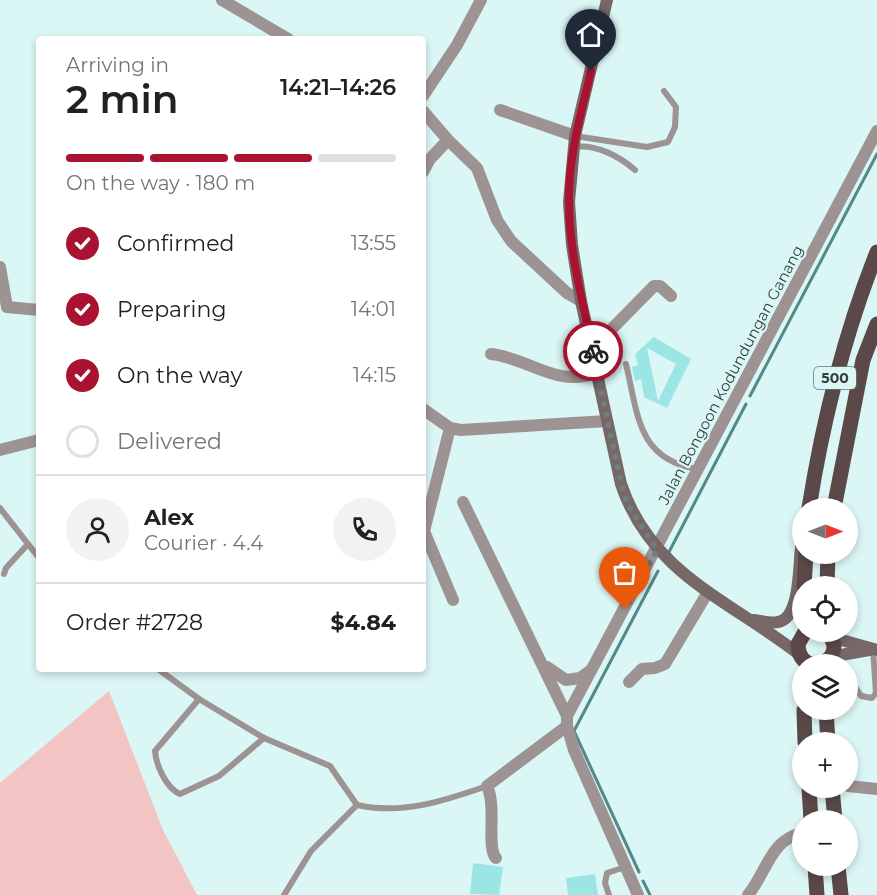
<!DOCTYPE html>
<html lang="en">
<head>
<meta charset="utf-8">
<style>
  :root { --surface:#fff; --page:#f2f2f2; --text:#202124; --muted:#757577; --line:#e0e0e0; --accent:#a91231 }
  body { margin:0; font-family:Montserrat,sans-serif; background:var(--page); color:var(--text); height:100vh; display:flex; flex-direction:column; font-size:22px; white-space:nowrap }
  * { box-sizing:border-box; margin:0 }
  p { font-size:20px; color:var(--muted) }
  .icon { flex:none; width:33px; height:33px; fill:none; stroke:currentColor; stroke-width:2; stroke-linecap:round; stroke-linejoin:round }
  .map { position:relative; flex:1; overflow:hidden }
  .drawer { position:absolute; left:36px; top:36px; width:390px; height:636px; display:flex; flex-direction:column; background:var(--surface); border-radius:6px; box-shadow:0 3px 9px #0003 }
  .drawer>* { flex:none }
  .needle { width:39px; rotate:90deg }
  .controls { position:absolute; left:792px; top:498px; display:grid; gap:12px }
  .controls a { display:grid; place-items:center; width:66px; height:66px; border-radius:50%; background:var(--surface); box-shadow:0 3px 9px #0003; font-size:30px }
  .pin { position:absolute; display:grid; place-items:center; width:51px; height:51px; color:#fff; margin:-62px -26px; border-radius:50% 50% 50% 0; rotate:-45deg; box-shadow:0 0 6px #0007 }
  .pin .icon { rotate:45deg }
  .courier { position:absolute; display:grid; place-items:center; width:60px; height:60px; margin:-30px; border:4px solid #a91231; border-radius:50%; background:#fff; color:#222; box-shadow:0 2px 8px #0007 }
  .headline em { font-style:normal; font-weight:600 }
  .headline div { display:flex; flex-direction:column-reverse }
  .headline { display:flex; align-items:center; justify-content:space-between; height:102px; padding:0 30px }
  h1 { font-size:39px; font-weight:600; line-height:45px }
  .bar { display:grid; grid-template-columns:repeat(4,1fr); gap:9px 6px; align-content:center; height:72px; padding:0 30px }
  .bar i { height:8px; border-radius:4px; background:var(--line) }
  .bar .selected { background:var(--accent) }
  .bar p { grid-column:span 4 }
  .line { display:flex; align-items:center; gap:15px; padding:0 30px; border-top:2px solid var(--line) }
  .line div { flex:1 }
  .round { display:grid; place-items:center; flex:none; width:63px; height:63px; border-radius:32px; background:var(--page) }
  ol { padding:0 30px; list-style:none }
  li { display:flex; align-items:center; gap:18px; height:66px }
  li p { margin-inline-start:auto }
  li .icon { padding:6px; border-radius:50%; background:var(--accent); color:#fff; stroke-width:4 }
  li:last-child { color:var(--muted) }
  li i { width:33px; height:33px; border:3px solid var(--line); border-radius:50% }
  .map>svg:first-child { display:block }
  .green { fill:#f3c4c4 }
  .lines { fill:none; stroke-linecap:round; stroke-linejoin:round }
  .stream { stroke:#528989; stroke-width:3 }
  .building { fill:#9be6e5; fill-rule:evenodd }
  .service { stroke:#9e9393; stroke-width:6 }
  .minor { stroke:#9e9393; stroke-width:12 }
  .secondary { stroke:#776767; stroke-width:12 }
  .primary { stroke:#5b4949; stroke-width:15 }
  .done { stroke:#6e7f7f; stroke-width:6; stroke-dasharray:0 10.8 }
  .route { stroke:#a91231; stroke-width:8 }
  .labels { text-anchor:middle; stroke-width:4.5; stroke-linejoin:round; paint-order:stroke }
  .shield { fill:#daf6f5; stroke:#667676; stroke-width:1.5 }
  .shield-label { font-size:14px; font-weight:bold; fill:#343f3f }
  .street-label { font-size:15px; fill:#343f3f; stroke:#daf6f5 }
</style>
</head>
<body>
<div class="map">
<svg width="877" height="895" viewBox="0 0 877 895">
  <rect width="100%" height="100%" fill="#daf6f5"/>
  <!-- green -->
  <polygon class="green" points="109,691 163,830 197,895 0,895 0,783"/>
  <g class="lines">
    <!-- stream -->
    <g class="stream">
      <polyline points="750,396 877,154"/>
      <polyline points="669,552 746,404"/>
      <polyline points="639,872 574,731 658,571"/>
      <polyline points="643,881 650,895"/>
    </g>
  </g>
  <!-- building -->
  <g class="building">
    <path d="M654 337 691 359 667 408 644 397 641 379 635 381 632 367 638 365 635 354ZM647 348 676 364 658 401Z"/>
    <polygon points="473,863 503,867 499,895 470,894"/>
    <polygon points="595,874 598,895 568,895 566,878"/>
  </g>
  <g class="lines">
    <!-- service -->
    <g class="service">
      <polyline points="575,136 647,147 668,142 675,127 676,107 664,91"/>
      <path d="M574 147C596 144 619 156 635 170"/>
      <path d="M626 364C638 414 637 459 697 469"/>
      <polyline points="0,508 39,558"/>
      <polyline points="4,574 6,568 28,544"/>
      <path d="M158 669 199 699 264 738 330 766 357 805C402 815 444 801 487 786"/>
      <polyline points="848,675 861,696 872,698 876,693 873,650"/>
      <path d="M199 699 155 751C156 765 166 788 180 794L219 776 264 738"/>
      <polyline points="284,895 311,851 357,805"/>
      <polyline points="609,895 605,883 607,873 625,867"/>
    </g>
    <!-- minor -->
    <g class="minor">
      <polyline points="222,0 288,39"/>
      <polyline points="423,96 457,45 481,0"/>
      <polyline points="500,110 575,136"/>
      <polyline points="423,111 448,140 477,168 497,220 511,241 567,293 581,301"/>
      <polyline points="423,172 430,159 448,140"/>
      <polyline points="0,267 7,307"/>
      <polyline points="7,307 39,310"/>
      <polyline points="593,348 654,286 660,286 671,296"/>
      <path d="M491 354C529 358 558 389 597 372"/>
      <polyline points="423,409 450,428 461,430 607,421"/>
      <polyline points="450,428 424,531 453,600"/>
      <polyline points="0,450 39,440"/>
      <polyline points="463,502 567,716"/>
      <polyline points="547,667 566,680 580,678 591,670"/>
      <polyline points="629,682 642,669 655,668 665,664 708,592"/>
      <polyline points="848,786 877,789"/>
      <path d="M496 858C486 848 497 807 487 786L567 726"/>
      <polyline points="638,895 574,750 567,726 567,716 877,131"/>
      <path d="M748 895C767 872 770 840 802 833"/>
    </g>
    <!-- secondary -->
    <g class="secondary">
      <path d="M607 0 575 136 569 202 572 245 581 301 621 484C651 574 731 601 800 655"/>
      <path d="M754 620C762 621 770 624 778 622 802 618 798 560 802 539"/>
      <polyline points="831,637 877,650"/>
      <polyline points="830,657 869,650"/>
    </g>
    <!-- primary -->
    <g class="primary">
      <path d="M809 508C823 420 844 335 877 252"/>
      <polyline points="834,508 863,360 877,324"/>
      <polyline points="804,586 806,554"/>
      <polyline points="827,586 828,554"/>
      <path d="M805 632 798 644C799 683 854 658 826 632"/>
      <polyline points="804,710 805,742"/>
      <polyline points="826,710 828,742"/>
      <polyline points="809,788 811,820"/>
      <polyline points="832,788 835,820"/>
      <polyline points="815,866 817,895"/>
      <polyline points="838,866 841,895"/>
    </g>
  </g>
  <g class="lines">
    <!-- done -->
    <polyline class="done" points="593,351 621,484 628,505 657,550 625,609"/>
    <!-- route -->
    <path class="route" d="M591 71C581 114 568 157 569 202 569 253 583 302 593 351"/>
  </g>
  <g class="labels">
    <!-- shield labels -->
    <rect class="shield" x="814" y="367" width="42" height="22" rx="4.5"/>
    <g class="shield-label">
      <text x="835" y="383">500</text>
    </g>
    <!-- street labels -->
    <g class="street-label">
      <text transform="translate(731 375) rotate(-62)" y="5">Jalan Bongoon Kodundungan Ganang</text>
    </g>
  </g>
</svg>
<div class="controls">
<a><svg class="needle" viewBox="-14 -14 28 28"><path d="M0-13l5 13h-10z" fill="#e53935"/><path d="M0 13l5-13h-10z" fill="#757577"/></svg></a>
<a><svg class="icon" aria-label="locate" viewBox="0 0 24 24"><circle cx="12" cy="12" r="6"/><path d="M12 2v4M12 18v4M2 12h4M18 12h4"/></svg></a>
<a><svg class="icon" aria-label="layers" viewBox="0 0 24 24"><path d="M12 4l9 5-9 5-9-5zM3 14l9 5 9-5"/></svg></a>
<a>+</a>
<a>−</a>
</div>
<div class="pin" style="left:625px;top:609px;background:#ea580c"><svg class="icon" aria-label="bag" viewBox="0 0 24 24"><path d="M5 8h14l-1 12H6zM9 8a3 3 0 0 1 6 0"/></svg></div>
<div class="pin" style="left:591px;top:71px;background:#1f2937"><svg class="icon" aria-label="home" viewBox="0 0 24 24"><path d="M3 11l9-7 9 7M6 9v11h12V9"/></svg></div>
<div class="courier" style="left:593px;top:351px"><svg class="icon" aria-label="bike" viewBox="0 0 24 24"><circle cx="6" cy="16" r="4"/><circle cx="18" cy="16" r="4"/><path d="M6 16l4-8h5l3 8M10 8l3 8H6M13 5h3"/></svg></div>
<section class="drawer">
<div class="headline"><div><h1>2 min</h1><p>Arriving in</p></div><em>14:21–14:26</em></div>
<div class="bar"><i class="selected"></i><i class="selected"></i><i class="selected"></i><i></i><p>On the way · 180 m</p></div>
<ol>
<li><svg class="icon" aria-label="check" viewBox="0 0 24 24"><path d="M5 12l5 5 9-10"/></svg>Confirmed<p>13:55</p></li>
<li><svg class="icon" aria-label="check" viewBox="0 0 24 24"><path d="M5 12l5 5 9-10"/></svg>Preparing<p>14:01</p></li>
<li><svg class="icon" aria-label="check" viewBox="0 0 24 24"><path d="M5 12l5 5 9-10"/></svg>On the way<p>14:15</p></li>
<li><i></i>Delivered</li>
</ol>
<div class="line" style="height:108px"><a class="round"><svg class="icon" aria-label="person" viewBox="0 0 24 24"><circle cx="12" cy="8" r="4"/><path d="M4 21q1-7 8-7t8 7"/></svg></a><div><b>Alex</b><p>Courier · 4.4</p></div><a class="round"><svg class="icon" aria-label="phone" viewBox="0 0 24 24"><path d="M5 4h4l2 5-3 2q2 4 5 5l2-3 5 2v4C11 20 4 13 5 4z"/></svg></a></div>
<div class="line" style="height:78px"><div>Order #2728</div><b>$4.84</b></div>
</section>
</div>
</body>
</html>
